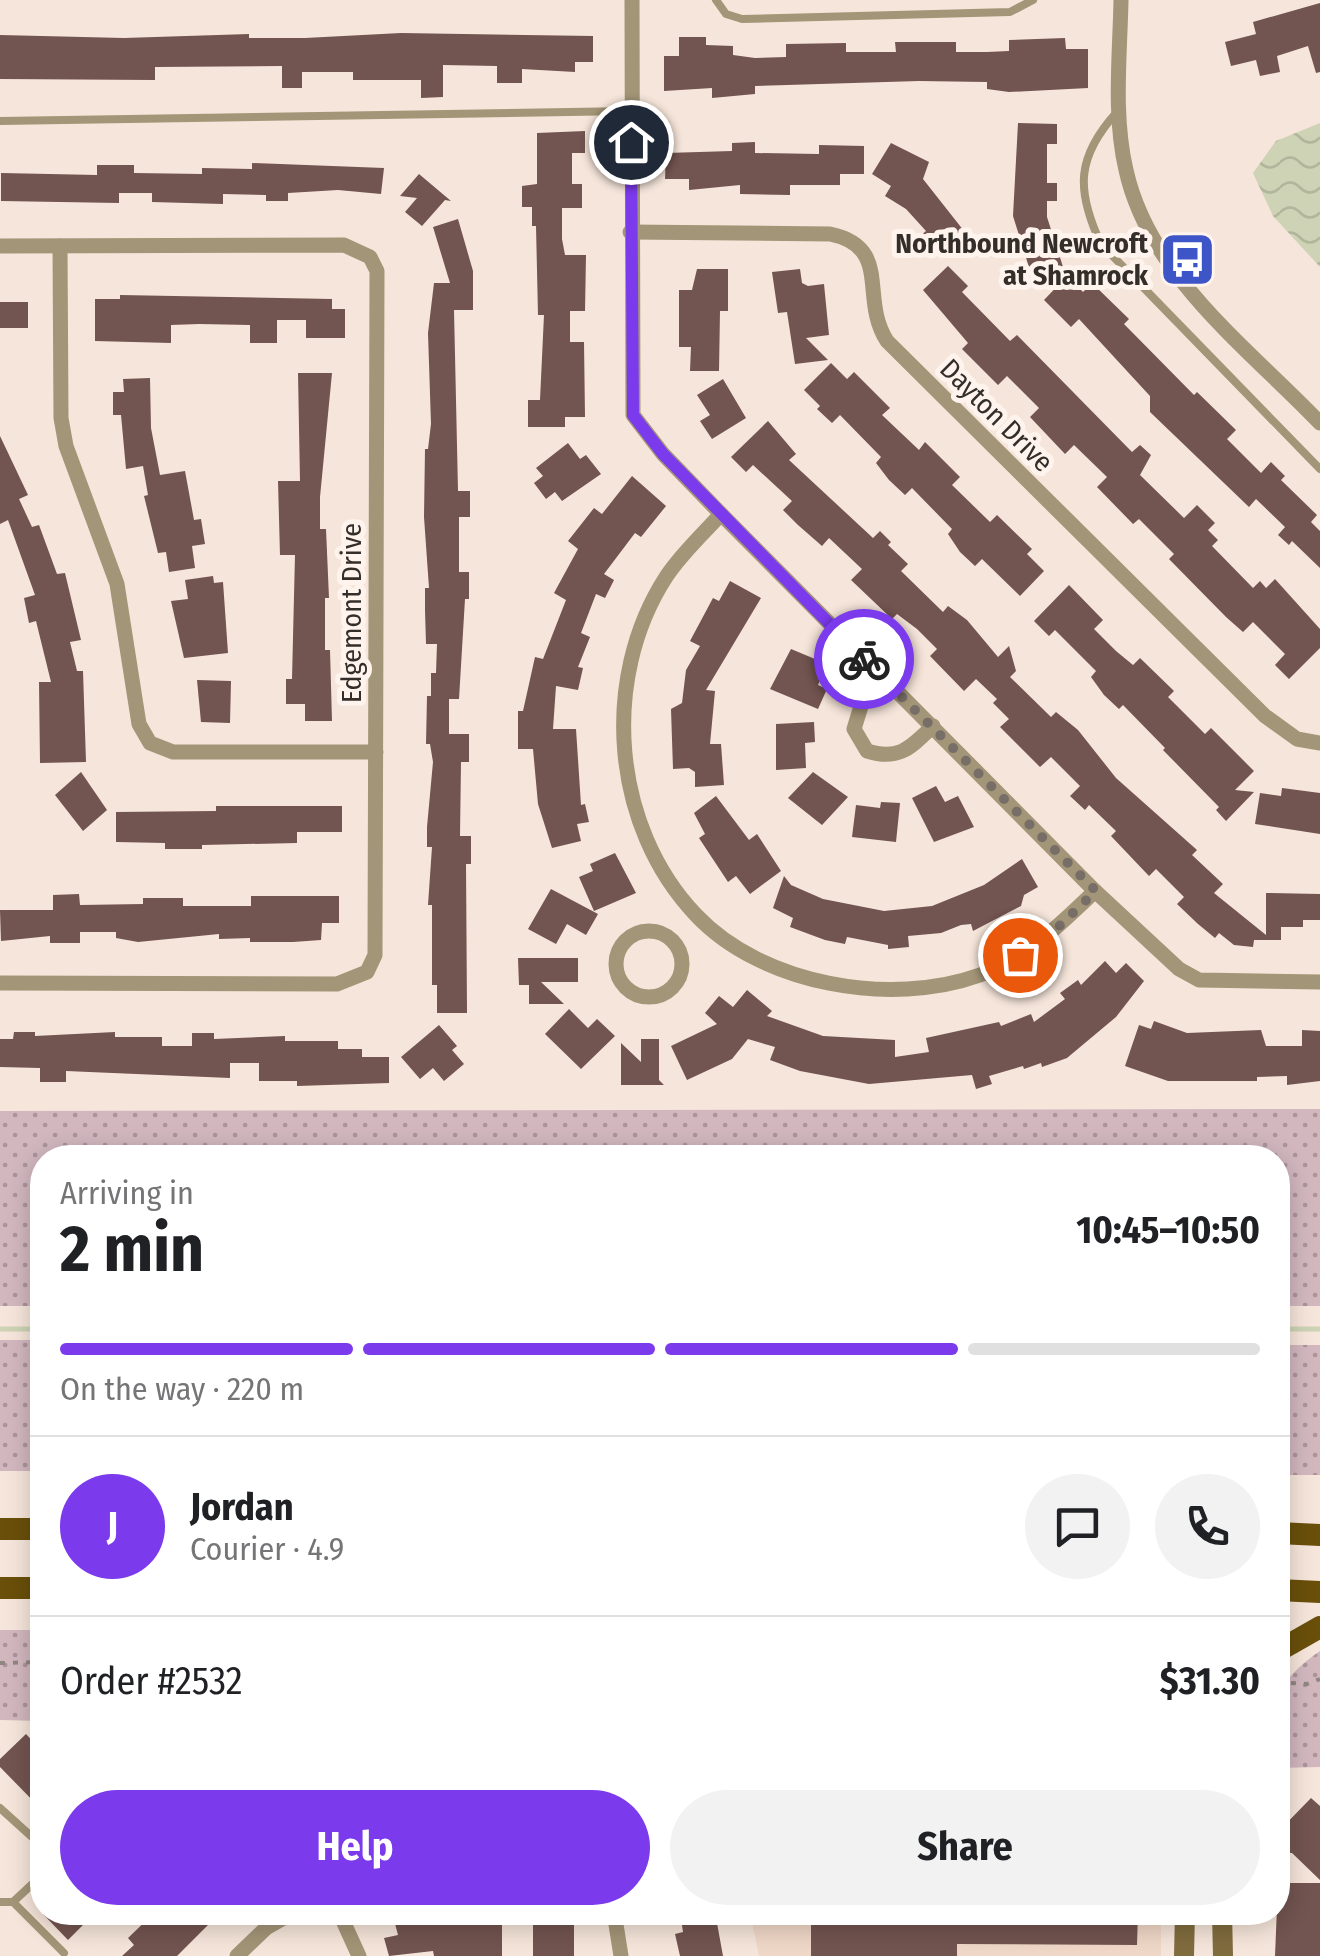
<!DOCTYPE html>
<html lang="en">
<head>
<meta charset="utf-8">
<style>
  :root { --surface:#fff; --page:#f2f2f2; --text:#202124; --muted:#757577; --line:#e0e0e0; --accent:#7c3aed }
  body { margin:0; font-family:"Fira Sans Condensed",sans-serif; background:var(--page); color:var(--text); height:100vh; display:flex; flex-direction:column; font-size:38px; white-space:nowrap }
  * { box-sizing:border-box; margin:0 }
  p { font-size:32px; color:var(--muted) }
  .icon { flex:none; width:55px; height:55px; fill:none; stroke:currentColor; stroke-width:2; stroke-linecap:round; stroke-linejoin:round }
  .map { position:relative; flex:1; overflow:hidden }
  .side { position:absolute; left:30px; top:1145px; width:1260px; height:780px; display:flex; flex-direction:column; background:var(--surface); border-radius:40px; box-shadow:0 5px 25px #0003 }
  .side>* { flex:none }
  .pin { position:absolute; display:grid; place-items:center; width:85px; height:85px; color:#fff; margin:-42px; border:5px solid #fff; border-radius:50%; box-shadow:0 2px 10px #0007 }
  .courier { position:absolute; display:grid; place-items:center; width:100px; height:100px; margin:-50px; border:8px solid #7c3aed; border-radius:50%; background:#fff; color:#222; box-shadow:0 2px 12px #0007 }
  .headline em { font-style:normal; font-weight:700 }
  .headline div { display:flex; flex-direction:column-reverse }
  .headline { display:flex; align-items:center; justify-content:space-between; height:170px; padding:0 30px }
  h1 { font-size:65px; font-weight:700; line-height:75px }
  .bar { display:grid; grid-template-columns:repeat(4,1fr); gap:15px 10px; align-content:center; height:120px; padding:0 30px }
  .bar i { height:12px; border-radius:8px; background:var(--line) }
  .bar .current { background:var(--accent) }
  .bar p { grid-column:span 4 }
  .line { display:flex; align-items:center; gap:25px; padding:0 30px; border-top:2px solid var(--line) }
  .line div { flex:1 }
  .round { display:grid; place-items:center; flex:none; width:105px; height:105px; border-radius:52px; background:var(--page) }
  .primary-button { display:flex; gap:20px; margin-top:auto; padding:20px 30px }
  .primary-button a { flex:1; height:115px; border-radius:60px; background:var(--accent); color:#fff; font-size:40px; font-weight:700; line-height:115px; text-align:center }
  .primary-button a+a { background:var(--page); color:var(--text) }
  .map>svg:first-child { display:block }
  .built { fill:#f0d8c8 }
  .grass { fill:url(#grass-dots) }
  .water { fill:url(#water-waves) }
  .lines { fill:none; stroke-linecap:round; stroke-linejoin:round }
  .stream { stroke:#cdd3b4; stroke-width:5 }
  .building { fill:#725450 }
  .path { stroke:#91867f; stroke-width:4; stroke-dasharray:5 8; stroke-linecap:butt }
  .lane { stroke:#a39577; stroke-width:8 }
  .street { stroke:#a39577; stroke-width:15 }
  .secondary { stroke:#816c3e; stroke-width:20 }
  .primary { stroke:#694f0a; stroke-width:22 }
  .done { stroke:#786e68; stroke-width:10; stroke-dasharray:0 18 }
  .route { stroke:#7c3aed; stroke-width:12 }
  .labels { text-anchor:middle; stroke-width:10; stroke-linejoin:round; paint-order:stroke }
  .poi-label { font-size:28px; font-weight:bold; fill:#342e2a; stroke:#fef4ed; text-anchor:end }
  .street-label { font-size:28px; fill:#342e2a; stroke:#fef4ed }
</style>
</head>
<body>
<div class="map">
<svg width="1320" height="1956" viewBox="0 0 1320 1956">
  <defs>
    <pattern id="grass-dots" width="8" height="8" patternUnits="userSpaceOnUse" patternTransform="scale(2.5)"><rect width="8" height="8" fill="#d2b7bf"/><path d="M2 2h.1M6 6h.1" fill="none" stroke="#ab959b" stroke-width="1.8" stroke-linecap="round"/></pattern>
    <pattern id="water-waves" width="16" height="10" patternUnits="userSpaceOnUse" patternTransform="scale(2.5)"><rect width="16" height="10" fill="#cdd3b4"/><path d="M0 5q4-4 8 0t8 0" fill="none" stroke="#b1b59b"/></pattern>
  </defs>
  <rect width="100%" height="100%" fill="#f6e5da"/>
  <!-- built -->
  <polygon class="built" points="750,1913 1161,1913 1161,1956 759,1956"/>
  <!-- grass -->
  <g class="grass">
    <polygon points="1320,1109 1320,1306 1278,1306 1278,1158 42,1158 42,1306 0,1306 0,1111"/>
    <rect x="0" y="1340" width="42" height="131"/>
    <rect x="1278" y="1345" width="42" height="130"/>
    <polygon points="0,1630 42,1630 42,1721 0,1720"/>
    <path d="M1320 1651V1767L1278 1768C1277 1708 1266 1688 1320 1651Z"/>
  </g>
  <!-- water -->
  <polygon class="water" points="1320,123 1320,267 1273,216 1253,173 1276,141"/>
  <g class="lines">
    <!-- stream -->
    <g class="stream">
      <polyline points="0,1329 42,1329"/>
      <polyline points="1278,1329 1320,1329"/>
    </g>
  </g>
  <!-- building -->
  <g class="building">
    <polygon points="1320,3 1320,72 1316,73 1308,46 1277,56 1280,72 1260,76 1256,60 1231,66 1225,42 1256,34 1253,22"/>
    <polygon points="401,33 593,36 593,62 575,62 575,72 522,69 522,83 497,83 497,66 443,65 443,97 421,98 421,80 353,80 353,72 302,72 302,88 282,88 282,66 155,67 155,80 0,79 0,35 124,38 249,34 249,38 305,38"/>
    <polygon points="679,37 706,37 706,45 733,46 733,55 755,58 786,57 786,44 846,43 846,52 896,52 895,42 956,42 956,52 987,52 1009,51 1009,40 1065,38 1066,49 1088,49 1088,88 1009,92 987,89 987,82 919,81 755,86 755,94 712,98 712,88 664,91 664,56 679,56"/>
    <polygon points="1018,123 1057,124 1057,144 1047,144 1047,183 1057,183 1057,201 1047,201 1047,217 1064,270 1033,280 1013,216"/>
    <polygon points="585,131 585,153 572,153 572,184 582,184 582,208 562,208 562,239 565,255 586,255 585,311 570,311 570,342 584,342 585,417 565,417 565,427 528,427 528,400 540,400 544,315 538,315 536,226 532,226 532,207 522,207 522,186 537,184 537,133"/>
    <polygon points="755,142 755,153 819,154 819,145 864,146 864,174 840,174 840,185 790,185 790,195 740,194 740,185 689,190 689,179 665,179 666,153 732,151 732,143"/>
    <polygon points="891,143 929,162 923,179 964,231 934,257 918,238 926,231 906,209 885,196 891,186 872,174"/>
    <polygon points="252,163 384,168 381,194 338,190 288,193 288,201 266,201 266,195 223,194 223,204 152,202 152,193 119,193 119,203 1,201 1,173 97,175 97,165 134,165 134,173 202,174 202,168 252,169"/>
    <polygon points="419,174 451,201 445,200 422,226 405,212 417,198 400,196"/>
    <polygon points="458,219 473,271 473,310 454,310 458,491 470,491 470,517 459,517 459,572 469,572 469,599 465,599 459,699 449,699 449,734 469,734 469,762 461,762 460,836 471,836 471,864 466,864 467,1013 437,1013 437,985 432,985 432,905 428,905 432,847 427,847 427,827 433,762 430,744 426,744 427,696 431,696 431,673 436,673 437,644 426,644 425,610 425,588 429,588 424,517 425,449 428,449 431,424 428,333 434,283 450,283 433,227"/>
    <polygon points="948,266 968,286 962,292 1010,341 1017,335 1132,452 1140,445 1151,455 1140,475 1184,518 1197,505 1215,523 1208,530 1218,540 1212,546 1253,588 1260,581 1266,588 1275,579 1320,629 1320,648 1289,679 1275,665 1285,654 1253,622 1243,632 1226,617 1169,559 1174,554 1139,519 1133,524 1097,487 1107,477 1074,445 1065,454 1030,417 1039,408 1007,376 998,385 962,349 968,343 923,290"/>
    <polygon points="697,269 728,269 728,311 720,311 719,371 690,371 691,347 679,347 679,290 692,290"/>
    <polygon points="800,269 802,283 808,286 824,284 829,335 806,338 828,360 795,364 787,312 778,313 772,272"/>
    <polygon points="1067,276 1083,292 1092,283 1129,319 1124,324 1194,395 1197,392 1236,430 1227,439 1261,473 1271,462 1285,476 1281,480 1317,515 1311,522 1320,531 1320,568 1292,541 1289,545 1278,535 1285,527 1256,499 1249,507 1150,412 1150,396 1079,319 1071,327 1044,300"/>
    <polygon points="120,295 332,299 332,309 345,309 345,338 306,338 306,320 277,320 277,343 250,343 250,325 199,324 171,325 171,343 95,341 95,299 120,299"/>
    <rect x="0" y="302" width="28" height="26"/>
    <polygon points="831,363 847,379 854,372 890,408 882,415 919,450 925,442 960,477 952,485 990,522 997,515 1032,549 1027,554 1044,571 1020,596 982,559 975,566 960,552 948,534 952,529 912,488 905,495 889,480 876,463 881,457 840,415 832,423 817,409 820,406 804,390"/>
    <polygon points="298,373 332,373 320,497 320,529 326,529 329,598 325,598 325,650 330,650 332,721 305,721 305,704 286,704 286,679 292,679 295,555 280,555 278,481 300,481"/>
    <polygon points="150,378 151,428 160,475 185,471 194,520 201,519 205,544 192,546 195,568 169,572 166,552 158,553 144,496 148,495 143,466 126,469 121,415 113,415 113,392 124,392 123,379"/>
    <polygon points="723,379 746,418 712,439 700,421 710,415 697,395"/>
    <polygon points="768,421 796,454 789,460 873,538 880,531 891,542 888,545 908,564 901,571 943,612 948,606 967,620 998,657 1009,646 1016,671 1010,677 1051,717 1056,712 1078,730 1116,778 1197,850 1192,855 1223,884 1214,893 1266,935 1266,893 1320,894 1320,920 1303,920 1303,927 1281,927 1281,940 1254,940 1253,947 1234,945 1219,933 1215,938 1198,924 1177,904 1184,897 1156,869 1149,876 1111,836 1116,831 1089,805 1085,810 1070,796 1080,786 1051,757 1040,767 1000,727 1009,719 993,703 997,699 976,679 964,691 930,656 937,649 917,629 897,614 892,619 851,580 862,569 829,538 822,546 798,525 783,510 792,501 753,465 746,472 731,457"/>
    <polygon points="0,436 28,495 19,499 32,527 39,525 57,574 65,573 81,640 70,642 77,671 83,671 86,762 40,763 39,682 51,682 36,621 29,623 24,598 35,595 8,520 0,524"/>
    <polygon points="568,443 580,459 586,455 601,474 562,501 555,492 546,499 534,483 543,476 536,468"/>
    <polygon points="632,476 666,506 641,537 635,533 604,574 614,580 605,598 596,594 581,633 590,637 578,667 583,668 578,690 556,686 553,729 576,729 581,805 585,804 589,822 577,824 581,841 552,848 538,804 533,749 518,749 518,711 523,711 535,657 543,659 566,600 554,593 578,549 568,541 594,508 602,514"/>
    <polygon points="213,576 214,583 223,582 228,653 184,658 171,601 188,599 185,580"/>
    <polygon points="730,581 761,598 706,690 715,691 710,744 721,744 724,785 695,787 695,772 689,768 673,769 671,709 682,703 686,670 700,646 690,641 713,598 719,601"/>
    <polygon points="1069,585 1103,620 1094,629 1116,651 1133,665 1140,658 1174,691 1168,697 1205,734 1211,728 1254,771 1235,790 1254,792 1226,821 1216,810 1219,807 1163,750 1165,748 1123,705 1119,709 1104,695 1091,677 1096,671 1055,630 1049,636 1034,621"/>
    <polygon points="791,649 827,664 818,685 827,689 818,709 770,689"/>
    <polygon points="197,680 231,681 230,723 201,722"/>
    <polygon points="814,722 815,742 805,743 806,768 776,770 776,724"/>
    <polygon points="81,772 107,810 83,831 55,795"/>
    <polygon points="813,772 848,797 822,825 788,798"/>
    <polygon points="936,786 945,802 958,796 974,827 934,842 912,798"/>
    <polygon points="1282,788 1320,793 1320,834 1255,824 1260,793 1281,796"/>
    <polygon points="716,796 749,840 757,834 781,871 750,894 736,876 728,882 699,838 705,834 694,813"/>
    <polygon points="881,802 900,803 896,842 852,837 856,805 880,808"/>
    <polygon points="216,806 342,806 342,832 297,832 297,843 202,845 202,849 165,849 165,843 116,842 116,812 216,811"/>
    <polygon points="615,853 636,893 594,911 579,877 593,871 590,864"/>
    <polygon points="1022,859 1038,887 1024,895 1021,906 973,931 971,924 961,925 941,933 908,936 909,947 888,949 888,945 847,937 845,944 825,940 790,927 793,918 773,908 784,876 791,885 823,899 884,911 932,906 984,885"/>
    <polygon points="551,889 598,914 586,935 567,924 556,944 528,929"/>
    <polygon points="79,894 80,905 143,904 143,898 183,898 183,906 251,906 251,896 339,896 339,923 322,923 321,940 293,942 250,942 250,938 219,939 219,934 138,942 116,938 116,932 80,932 80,943 50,943 50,936 1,941 0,910 53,910 53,895"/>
    <polygon points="518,958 578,958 578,982 541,982 564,1004 529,1004 529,985 519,985"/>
    <polygon points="1105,961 1116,973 1126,963 1144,981 1116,1017 1067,1058 1042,1067 1041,1063 1024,1069 1023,1066 989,1076 992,1084 976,1089 972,1075 869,1084 800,1071 770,1060 775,1047 748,1039 732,1059 687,1080 671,1046 717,1024 705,1013 719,996 733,1007 747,990 772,1011 767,1016 823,1036 895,1040 895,1057 929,1052 926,1038 999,1022 1001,1026 1031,1014 1034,1022 1065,999 1060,993 1078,980 1081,985"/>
    <polygon points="569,1009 588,1028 597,1019 615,1036 581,1069 545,1034"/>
    <polygon points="1154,1021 1187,1033 1261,1030 1266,1046 1302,1046 1302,1030 1320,1031 1320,1081 1287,1085 1287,1076 1257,1077 1257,1081 1168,1081 1125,1066 1139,1025 1151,1029"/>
    <polygon points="439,1025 457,1046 452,1050 464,1064 444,1081 433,1068 420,1079 401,1057"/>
    <polygon points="14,1032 35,1032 35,1036 115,1032 115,1037 162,1037 162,1046 192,1046 192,1033 214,1033 214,1039 285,1036 285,1041 338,1041 338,1049 362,1049 362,1057 389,1057 389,1083 297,1086 297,1081 259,1081 259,1063 230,1063 230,1078 66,1071 66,1082 40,1082 40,1068 0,1067 0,1039 13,1039"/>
    <polygon points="641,1039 659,1039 659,1080 664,1085 621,1085 621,1043 641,1062"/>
    <polygon points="26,1734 42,1751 42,1810 0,1767 0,1759"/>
    <polygon points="1311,1798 1320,1806 1320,1880 1292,1853 1278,1853 1278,1832"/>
    <polygon points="1278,1883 1320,1883 1320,1956 1275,1956"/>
    <polygon points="41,1912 96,1912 68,1940"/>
    <polygon points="155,1912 221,1912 177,1956 122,1956 134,1945 128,1938"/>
    <polygon points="533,1912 559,1912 559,1918 574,1918 574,1956 533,1956"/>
    <polygon points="680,1912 715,1912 723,1956 680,1956 675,1934 683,1932"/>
    <polygon points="981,1912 1138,1912 1137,1945 957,1944 957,1956 811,1956 811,1918 981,1919"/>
    <polygon points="446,1913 487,1914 487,1921 502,1922 502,1956 434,1956 433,1951 389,1956 384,1938 398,1935 394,1920"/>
  </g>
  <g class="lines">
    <!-- path -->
    <g class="path">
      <polyline points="0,1663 42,1662"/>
      <polyline points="1278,1682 1307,1684 1320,1679"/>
    </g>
    <!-- lane -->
    <g class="lane">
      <polyline points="716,0 726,14 742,19 1010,12 1033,0"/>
      <path d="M1117 112C1077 156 1075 189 1101 244L1320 469"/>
      <polyline points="0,121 630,111"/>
      <polyline points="0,1808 42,1846"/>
      <polyline points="0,1902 13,1902 42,1875"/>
      <polyline points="13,1902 64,1953"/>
    </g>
    <!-- street -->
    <g class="street">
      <polyline points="632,0 633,415 663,454 721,514 1095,891 1179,969 1199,980 1320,982"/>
      <path d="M1121 0C1120 55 1113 115 1126 170 1149 275 1248 348 1320 423"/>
      <path d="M630 232 830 234C893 247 859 298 887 341L1265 716 1297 739 1320 743"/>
      <polyline points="0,246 344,245 370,257 377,271 375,955 367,972 337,984 0,983"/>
      <polyline points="60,246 61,418 66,446 117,584 139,724 150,743 173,752 376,752"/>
      <path d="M721 514C703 534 681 554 666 577 600 679 612 827 696 915 762 985 891 1007 980 975 1026 958 1061 924 1095 891"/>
      <path d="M885 680 862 703 854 729 867 751C899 761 910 748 933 726"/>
      <circle cx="649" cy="964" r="33"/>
      <polyline points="339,1912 359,1956"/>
      <polyline points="614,1912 621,1956"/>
      <polyline points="237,1956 266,1928 294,1912"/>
    </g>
    <!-- secondary -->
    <g class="secondary">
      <polyline points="1222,1912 1223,1956"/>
      <polyline points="1184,1956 1185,1912"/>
    </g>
    <!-- primary -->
    <g class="primary">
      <polyline points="0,1529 42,1529"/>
      <polyline points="1278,1533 1320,1535"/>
      <polyline points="0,1588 42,1588"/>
      <polyline points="1278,1590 1320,1592"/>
      <polyline points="1278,1651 1320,1627"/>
    </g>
  </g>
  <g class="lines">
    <!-- done -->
    <polyline class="done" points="864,659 1096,891 1054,931 1020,955"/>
    <!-- route -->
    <polyline class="route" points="631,142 633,415 663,454 864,659"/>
  </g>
  <!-- icons -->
  <defs>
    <symbol id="bus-square" viewBox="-11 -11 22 22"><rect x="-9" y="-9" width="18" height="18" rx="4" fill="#3e55c8" stroke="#fef4ed"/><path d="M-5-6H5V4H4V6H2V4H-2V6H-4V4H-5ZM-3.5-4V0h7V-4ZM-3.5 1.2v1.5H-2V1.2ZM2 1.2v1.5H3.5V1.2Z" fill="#fff"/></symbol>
  </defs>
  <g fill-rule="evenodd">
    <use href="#bus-square" x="1156" y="228" width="63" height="63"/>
  </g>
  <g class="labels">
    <!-- poi labels -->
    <g class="poi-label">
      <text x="1148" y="253">Northbound Newcroft<tspan x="1148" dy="32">at Shamrock</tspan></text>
    </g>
    <!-- street labels -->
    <g class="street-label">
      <text transform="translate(997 415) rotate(45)" y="10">Dayton Drive</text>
      <text transform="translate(351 613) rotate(-90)" y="10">Edgemont Drive</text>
    </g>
  </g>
</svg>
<div class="pin" style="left:1020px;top:955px;background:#ea580c"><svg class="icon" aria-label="bag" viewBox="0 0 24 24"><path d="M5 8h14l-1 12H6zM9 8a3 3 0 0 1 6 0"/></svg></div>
<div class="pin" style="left:631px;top:142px;background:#1f2937"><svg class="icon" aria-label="home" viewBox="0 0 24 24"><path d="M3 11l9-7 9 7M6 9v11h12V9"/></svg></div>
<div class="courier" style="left:864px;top:659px"><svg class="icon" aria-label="bike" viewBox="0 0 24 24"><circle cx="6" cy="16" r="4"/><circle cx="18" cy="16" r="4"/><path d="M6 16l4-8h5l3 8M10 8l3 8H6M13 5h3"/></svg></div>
<section class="side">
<div class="headline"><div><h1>2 min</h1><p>Arriving in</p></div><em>10:45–10:50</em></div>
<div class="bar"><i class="current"></i><i class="current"></i><i class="current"></i><i></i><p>On the way · 220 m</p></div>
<div class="line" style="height:180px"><b class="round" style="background:var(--accent);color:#fff">J</b><div><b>Jordan</b><p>Courier · 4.9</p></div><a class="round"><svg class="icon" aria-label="chat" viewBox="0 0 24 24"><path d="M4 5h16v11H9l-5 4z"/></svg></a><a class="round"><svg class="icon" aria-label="phone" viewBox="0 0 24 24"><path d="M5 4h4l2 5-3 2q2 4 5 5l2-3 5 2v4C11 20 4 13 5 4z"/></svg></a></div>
<div class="line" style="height:130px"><div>Order #2532</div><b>$31.30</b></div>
<div class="primary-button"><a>Help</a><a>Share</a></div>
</section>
</div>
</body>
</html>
